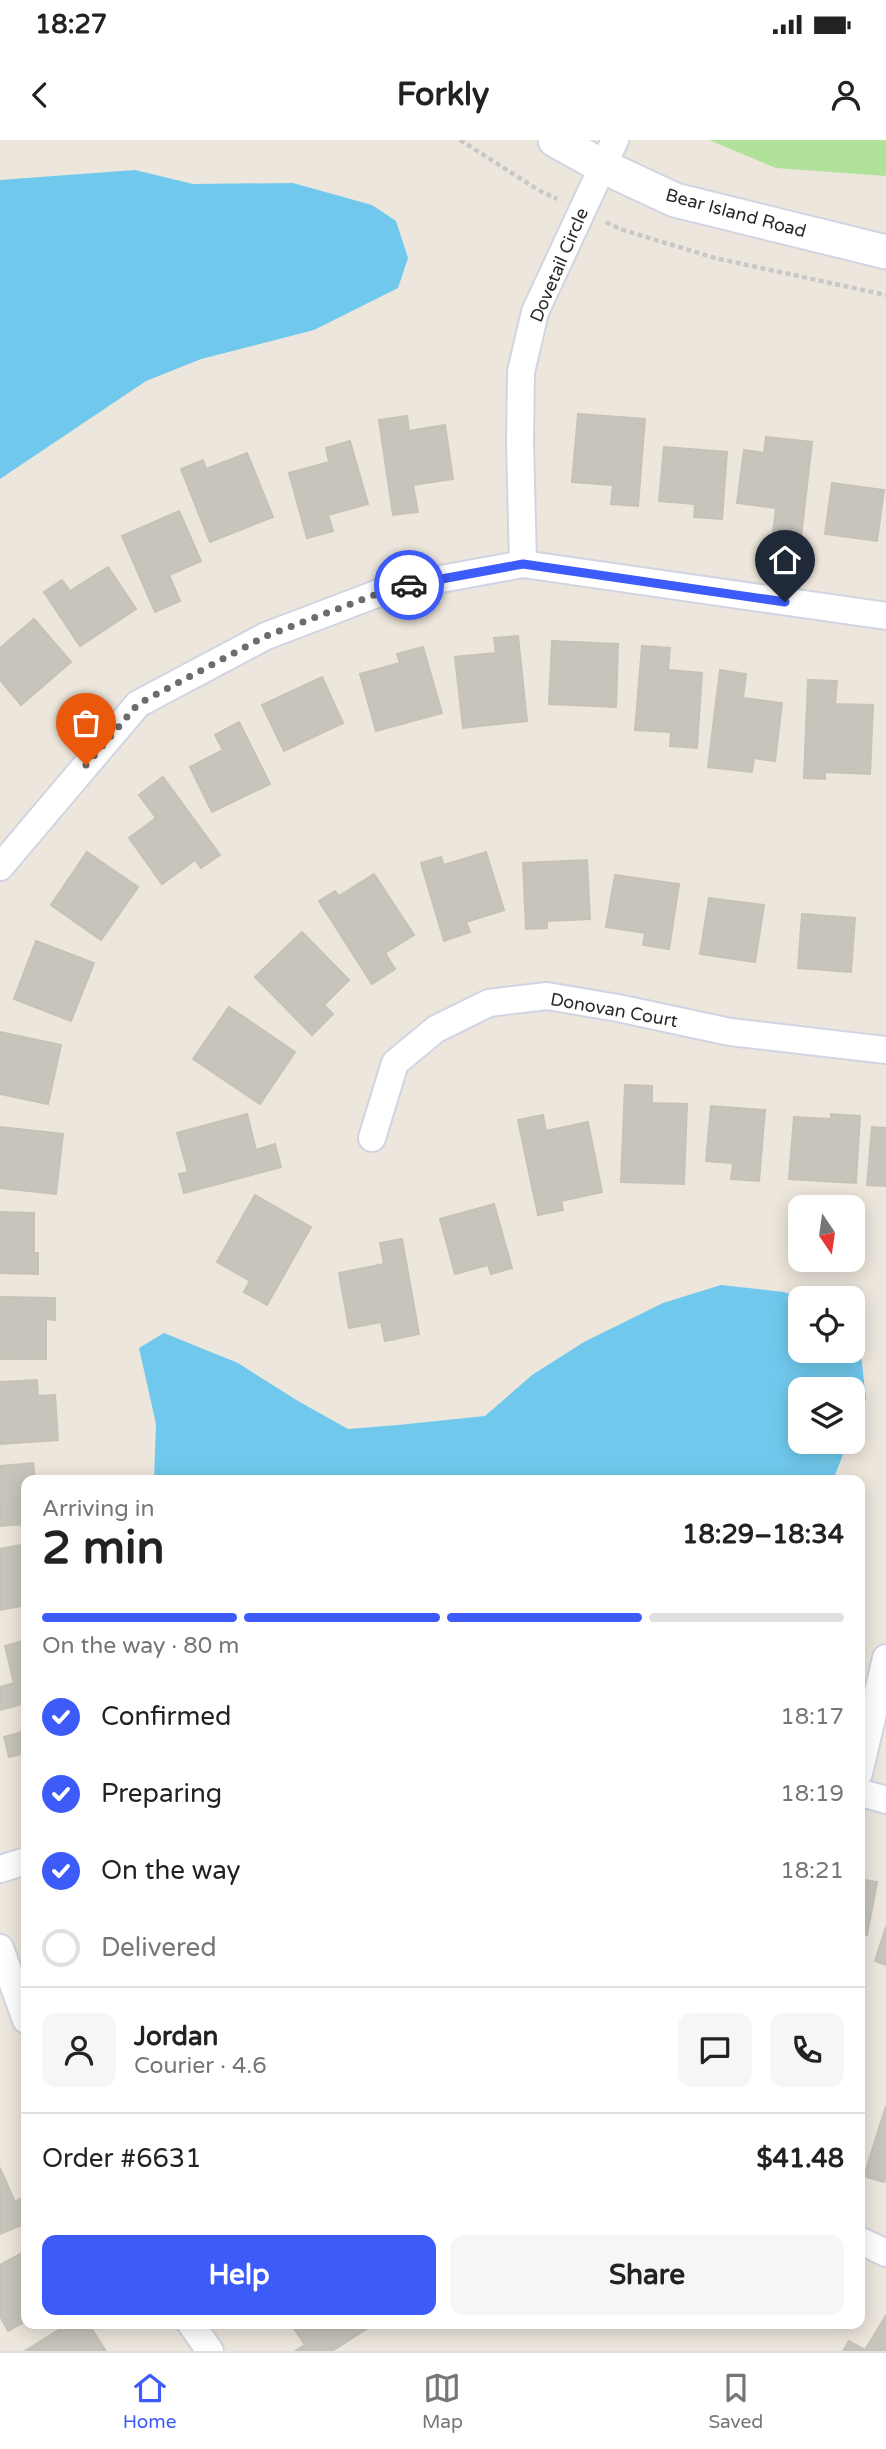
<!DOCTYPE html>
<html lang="en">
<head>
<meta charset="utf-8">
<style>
  :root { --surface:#fff; --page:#f6f6f6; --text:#222; --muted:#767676; --line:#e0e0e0; --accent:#3d5bf8 }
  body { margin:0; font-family:"Varela Round",sans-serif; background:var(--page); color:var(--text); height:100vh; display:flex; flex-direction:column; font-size:26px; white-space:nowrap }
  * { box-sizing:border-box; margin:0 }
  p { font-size:23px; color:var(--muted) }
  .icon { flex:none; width:38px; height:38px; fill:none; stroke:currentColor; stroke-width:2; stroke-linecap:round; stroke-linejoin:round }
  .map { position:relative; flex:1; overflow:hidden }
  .drawer { position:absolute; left:21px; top:1335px; width:844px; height:854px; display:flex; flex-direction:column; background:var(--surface); border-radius:14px; box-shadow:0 4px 18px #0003 }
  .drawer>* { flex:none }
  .needle { width:46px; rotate:167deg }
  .tools { position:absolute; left:788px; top:1055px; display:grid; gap:14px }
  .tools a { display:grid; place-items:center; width:77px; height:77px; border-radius:14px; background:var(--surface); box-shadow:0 4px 18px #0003; font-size:35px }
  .pin { position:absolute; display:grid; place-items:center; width:60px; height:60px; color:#fff; margin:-72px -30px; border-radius:50% 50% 50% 0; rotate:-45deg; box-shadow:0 0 7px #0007 }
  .pin .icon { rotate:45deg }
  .courier { position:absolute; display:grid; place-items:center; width:70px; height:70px; margin:-35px; border:5px solid #3d5bf8; border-radius:50%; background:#fff; color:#222; box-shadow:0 2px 9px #0007 }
  .overview em { font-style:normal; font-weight:700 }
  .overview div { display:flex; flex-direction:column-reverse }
  .overview { display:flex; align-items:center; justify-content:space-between; height:119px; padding:0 21px }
  h1 { font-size:46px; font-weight:700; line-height:52px }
  .bar { display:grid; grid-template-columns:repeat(4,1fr); gap:10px 7px; align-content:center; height:84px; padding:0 21px }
  .bar i { height:9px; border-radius:5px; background:var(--line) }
  .bar .current { background:var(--accent) }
  .bar p { grid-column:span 4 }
  .line { display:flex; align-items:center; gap:18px; padding:0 21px; border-top:2px solid var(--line) }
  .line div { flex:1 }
  .round { display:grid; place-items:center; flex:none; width:74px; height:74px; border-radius:14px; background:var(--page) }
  ol { padding:0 21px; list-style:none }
  li { display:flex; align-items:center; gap:21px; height:77px }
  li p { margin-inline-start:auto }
  li .icon { padding:7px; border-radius:50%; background:var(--accent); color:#fff; stroke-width:4 }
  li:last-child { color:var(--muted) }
  li i { width:38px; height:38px; border:4px solid var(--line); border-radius:50% }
  .cta { display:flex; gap:14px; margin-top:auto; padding:14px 21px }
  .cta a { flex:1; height:80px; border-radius:14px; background:var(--accent); color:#fff; font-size:28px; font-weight:700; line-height:80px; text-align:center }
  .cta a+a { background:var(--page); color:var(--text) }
  .status { display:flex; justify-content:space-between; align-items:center; height:49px; padding:0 35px; background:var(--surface); direction:ltr }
  .status svg { height:19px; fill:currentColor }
  header { display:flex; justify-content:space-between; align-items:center; height:91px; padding:0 21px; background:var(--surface); font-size:32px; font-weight:700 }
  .dock { display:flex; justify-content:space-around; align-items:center; height:98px; border-top:2px solid var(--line); background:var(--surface); font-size:19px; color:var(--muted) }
  .dock a { display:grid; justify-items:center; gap:4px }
  .dock .current { color:var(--accent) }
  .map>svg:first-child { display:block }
  .green { fill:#b0e299 }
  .water { fill:#70c9ed }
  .building { fill:#c7c4bb; stroke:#c7c2b6; stroke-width:2 }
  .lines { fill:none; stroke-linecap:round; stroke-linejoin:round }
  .minor-casing { stroke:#d1d4e3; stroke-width:30 }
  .tertiary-casing { stroke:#d1d4e3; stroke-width:37 }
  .path { stroke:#c8c8c8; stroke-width:4.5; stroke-dasharray:5 3.5; stroke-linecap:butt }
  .minor { stroke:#fff; stroke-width:26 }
  .tertiary { stroke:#fff; stroke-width:33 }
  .done { stroke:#6e6c68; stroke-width:7; stroke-dasharray:0 12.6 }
  .route { stroke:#3d5bf8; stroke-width:9 }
  .labels { text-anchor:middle; stroke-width:6; stroke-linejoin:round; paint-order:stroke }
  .street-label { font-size:18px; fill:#2a2a2a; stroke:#fff }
</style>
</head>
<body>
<div class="status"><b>18:27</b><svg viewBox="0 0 49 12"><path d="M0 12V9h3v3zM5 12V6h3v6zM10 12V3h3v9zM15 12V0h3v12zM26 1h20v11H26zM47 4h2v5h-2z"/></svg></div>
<header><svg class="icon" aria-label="back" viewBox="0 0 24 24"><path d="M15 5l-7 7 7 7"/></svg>Forkly<svg class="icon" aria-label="person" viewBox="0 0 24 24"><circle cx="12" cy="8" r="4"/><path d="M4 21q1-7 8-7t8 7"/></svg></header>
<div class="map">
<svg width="886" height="2211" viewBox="0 0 886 2211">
  <rect width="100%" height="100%" fill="#ece6dc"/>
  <!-- green -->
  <polygon class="green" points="709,0 886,0 886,36 776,28"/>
  <!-- water -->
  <g class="water">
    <polygon points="135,30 193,44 293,43 372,65 396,81 408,118 398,148 314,190 201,219 146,241 0,339 0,40"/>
    <polygon points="721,1145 784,1152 801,1158 800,1211 852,1211 852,1178 857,1180 866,1259 852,1292 852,1250 800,1250 800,1302 848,1302 833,1340 154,1340 156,1284 139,1208 164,1193 238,1223 298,1261 348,1289 398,1285 485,1276 532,1235 584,1202 663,1163"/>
  </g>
  <!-- building -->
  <g class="building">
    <polygon points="578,274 645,279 638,366 611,364 613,345 572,342"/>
    <polygon points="407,276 409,291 445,285 453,339 413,345 418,372 393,375 379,280"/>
    <polygon points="766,297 812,302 801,397 773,394 776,368 737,363 744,310 764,313"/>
    <polygon points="350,301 368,364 328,375 333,391 307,398 289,333 329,322 326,308"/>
    <polygon points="664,307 727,312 722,379 694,377 695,364 659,361"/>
    <polygon points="247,313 273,377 210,402 181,329 203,320 206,329"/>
    <polygon points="832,343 884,350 877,401 825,394"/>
    <polygon points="179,371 201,421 169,435 180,461 155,472 122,396"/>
    <polygon points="108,427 136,469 80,506 44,452 62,440 70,451"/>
    <polygon points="34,479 71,522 21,565 0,540 0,508"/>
    <polygon points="518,496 527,581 463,588 455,517 496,513 494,498"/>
    <polygon points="552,501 618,504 616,567 549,564"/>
    <polygon points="642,506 670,508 668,530 702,533 697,608 670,606 671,592 635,590"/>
    <polygon points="423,507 442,573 376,591 360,534 400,523 397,514"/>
    <polygon points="720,530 746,534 743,558 782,563 775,621 754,618 752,632 708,627"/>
    <polygon points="322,537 343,583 284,611 262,565"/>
    <polygon points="808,540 837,541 835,564 873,565 870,634 825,632 825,639 804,638"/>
    <polygon points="239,582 270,644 212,672 190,627 223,610 215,595"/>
    <polygon points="163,637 220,715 201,728 195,720 162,744 129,698 156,678 139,655"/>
    <polygon points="87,712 138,747 101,800 51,765"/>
    <polygon points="486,712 504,770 466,782 470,792 444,801 421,723 441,717 444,725"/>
    <polygon points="587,720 590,779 547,781 547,788 526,789 523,723"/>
    <polygon points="374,734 414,795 385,813 395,829 372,844 319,761 335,751 339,756"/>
    <polygon points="615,735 679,744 669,809 643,805 645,793 606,787"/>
    <polygon points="709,758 764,765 755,822 700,814"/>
    <polygon points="802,774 855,778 851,832 798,828"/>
    <polygon points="302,792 349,840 324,865 333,874 312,895 255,837"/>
    <polygon points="36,801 94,823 71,881 14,859"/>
    <polygon points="229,867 295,912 260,964 193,919"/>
    <polygon points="0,892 61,905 48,964 0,954"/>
    <polygon points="625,945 652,946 652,963 687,964 684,1044 621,1042"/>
    <polygon points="711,966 765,970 759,1041 731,1039 733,1023 706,1021"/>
    <polygon points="247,974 256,1010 275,1004 281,1027 184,1053 179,1034 188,1032 177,993"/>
    <polygon points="831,974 860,976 856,1043 789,1039 794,977 831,979"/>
    <polygon points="543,975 546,991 588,982 602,1052 561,1061 563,1070 538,1075 518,980"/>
    <polygon points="0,987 63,994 56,1054 0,1048"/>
    <polygon points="872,987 886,988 886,1046 867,1045"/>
    <polygon points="255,1055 311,1087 267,1165 244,1152 250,1141 217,1122"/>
    <polygon points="494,1064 512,1128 491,1134 488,1125 455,1134 440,1079"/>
    <polygon points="0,1072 34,1073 34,1113 38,1113 38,1134 0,1133"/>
    <polygon points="402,1099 419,1194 385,1201 381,1182 349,1188 339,1133 384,1124 380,1103"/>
    <polygon points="0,1157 55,1158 55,1180 46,1179 46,1219 0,1219"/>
    <polygon points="37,1240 38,1256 55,1255 58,1300 0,1304 0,1242"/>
    <polygon points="33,1323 35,1340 26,1340 26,1384 0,1386 0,1326"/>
    <polygon points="26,1404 26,1465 0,1470 0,1409"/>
    <polygon points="26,1500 26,1563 0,1570 0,1547 14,1543 5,1506"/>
    <polygon points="26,1591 26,1613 9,1617 4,1597"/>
    <polygon points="859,1739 877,1742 867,1795 859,1793"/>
    <polygon points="886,1787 886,1825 875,1821"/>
    <polygon points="886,1966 886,2037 884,2042 864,2036"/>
    <polygon points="0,2028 15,2062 26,2056 26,2083 0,2094"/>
    <polygon points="26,2111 26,2181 8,2191 0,2176 0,2125"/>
    <polygon points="885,2177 886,2211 843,2211 849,2201 865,2210"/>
    <polygon points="68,2184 98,2184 91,2188 106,2211 25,2211"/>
    <polygon points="291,2184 374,2184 332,2211 295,2211 305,2205"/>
  </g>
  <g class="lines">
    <defs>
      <g id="minor">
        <polyline points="523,424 520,302 521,232 535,172 615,0"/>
        <polyline points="0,727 138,564 266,496 392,448 523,424 886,476"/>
        <polyline points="372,998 395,923 436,889 489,863 547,856 618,868 730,892 886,910"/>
        <polyline points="859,1633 886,1518"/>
        <polyline points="859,1652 886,1660"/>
        <polyline points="0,1729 26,1721"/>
        <polyline points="0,1808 26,1880"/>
        <polyline points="859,2100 886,2113"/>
        <polyline points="191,2184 210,2211"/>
      </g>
      <polyline id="tertiary" points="555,0 602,26 675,60 886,112"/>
    </defs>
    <!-- minor casing -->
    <use href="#minor" class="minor-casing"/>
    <!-- tertiary casing -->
    <use href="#tertiary" class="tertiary-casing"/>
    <!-- path -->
    <g class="path">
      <polyline points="460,0 540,51 557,59"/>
      <polyline points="606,82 620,89 715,118 886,155"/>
    </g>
    <!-- minor -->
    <use href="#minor" class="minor"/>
    <!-- tertiary -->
    <use href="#tertiary" class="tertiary"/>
  </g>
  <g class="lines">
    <!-- done -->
    <polyline class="done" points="86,625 138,564 266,496 393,448 409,445"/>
    <!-- route -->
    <polyline class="route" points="409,445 523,424 785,462"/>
  </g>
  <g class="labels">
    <!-- street labels -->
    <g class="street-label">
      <text transform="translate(736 73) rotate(15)" y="6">Bear Island Road</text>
      <text transform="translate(559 125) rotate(-67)" y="6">Dovetail Circle</text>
      <text transform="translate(614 870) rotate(10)" y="6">Donovan Court</text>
    </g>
  </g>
</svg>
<div class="tools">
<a><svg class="needle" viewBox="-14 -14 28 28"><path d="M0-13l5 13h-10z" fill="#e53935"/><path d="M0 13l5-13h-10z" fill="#767676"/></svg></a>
<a><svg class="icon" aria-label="locate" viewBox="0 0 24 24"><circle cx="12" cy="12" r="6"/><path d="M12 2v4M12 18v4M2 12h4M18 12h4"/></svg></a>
<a><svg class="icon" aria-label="layers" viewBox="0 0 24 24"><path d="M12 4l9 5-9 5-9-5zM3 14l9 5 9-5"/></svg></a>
</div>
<div class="pin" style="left:86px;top:625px;background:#ea580c"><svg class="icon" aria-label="bag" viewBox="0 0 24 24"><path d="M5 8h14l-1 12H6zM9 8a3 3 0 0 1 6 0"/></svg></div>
<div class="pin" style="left:785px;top:462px;background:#1f2937"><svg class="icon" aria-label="home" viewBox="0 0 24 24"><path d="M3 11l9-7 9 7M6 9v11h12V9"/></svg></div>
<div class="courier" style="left:409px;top:445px"><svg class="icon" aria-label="car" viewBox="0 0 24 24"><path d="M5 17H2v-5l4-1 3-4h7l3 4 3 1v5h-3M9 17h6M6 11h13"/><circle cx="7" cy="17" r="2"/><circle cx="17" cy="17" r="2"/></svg></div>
<section class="drawer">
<div class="overview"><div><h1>2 min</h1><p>Arriving in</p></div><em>18:29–18:34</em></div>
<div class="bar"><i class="current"></i><i class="current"></i><i class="current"></i><i></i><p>On the way · 80 m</p></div>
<ol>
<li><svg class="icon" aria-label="check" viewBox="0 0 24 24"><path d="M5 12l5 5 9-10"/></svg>Confirmed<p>18:17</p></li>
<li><svg class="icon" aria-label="check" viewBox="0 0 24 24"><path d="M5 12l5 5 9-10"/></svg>Preparing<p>18:19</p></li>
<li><svg class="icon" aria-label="check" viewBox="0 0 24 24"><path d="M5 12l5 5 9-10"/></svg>On the way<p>18:21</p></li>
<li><i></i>Delivered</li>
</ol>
<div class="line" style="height:126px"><a class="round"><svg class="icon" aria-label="person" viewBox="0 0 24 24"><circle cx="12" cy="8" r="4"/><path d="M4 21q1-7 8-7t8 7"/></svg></a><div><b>Jordan</b><p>Courier · 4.6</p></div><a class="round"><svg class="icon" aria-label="chat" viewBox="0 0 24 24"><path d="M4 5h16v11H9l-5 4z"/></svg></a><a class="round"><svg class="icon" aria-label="phone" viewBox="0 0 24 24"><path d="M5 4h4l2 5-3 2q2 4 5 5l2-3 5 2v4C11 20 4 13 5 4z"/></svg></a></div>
<div class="line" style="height:91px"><div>Order #6631</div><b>$41.48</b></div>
<div class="cta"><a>Help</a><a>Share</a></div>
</section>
</div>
<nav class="dock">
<a class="current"><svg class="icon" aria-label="home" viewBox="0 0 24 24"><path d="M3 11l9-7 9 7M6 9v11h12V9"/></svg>Home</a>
<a><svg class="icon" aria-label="map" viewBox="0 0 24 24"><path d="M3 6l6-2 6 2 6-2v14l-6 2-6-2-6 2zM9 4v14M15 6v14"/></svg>Map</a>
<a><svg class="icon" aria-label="saved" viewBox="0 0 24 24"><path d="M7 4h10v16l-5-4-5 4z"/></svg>Saved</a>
</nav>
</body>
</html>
